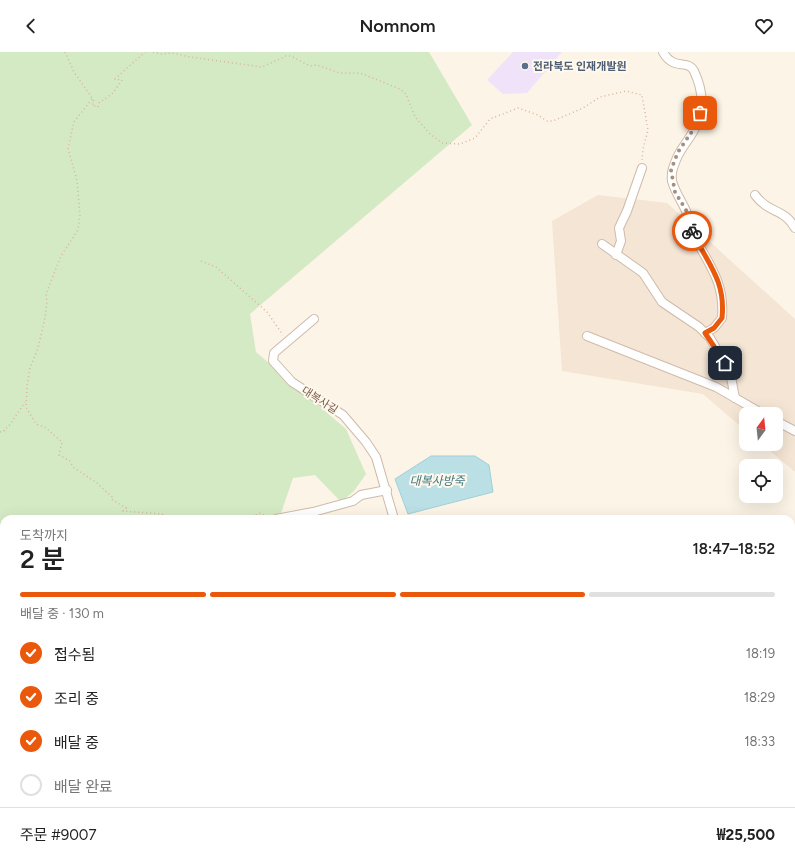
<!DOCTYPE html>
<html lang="ko">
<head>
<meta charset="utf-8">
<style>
  :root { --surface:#fff; --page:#f6f6f6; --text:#222; --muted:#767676; --line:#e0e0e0; --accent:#ea580c }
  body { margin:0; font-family:Figtree,"Noto Sans KR",sans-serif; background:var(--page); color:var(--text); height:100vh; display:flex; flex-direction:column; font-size:15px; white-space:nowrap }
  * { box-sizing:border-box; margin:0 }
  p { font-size:13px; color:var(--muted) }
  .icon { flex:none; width:22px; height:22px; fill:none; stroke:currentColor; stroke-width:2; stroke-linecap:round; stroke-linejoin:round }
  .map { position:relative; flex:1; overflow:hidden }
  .side { position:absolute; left:0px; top:463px; width:795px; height:352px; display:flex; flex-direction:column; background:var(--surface); border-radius:12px 12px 0 0; box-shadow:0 4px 16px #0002 }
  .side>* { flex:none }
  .needle { width:26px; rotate:15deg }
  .fabs { position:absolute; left:739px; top:355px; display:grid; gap:8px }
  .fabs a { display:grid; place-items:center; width:44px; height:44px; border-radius:8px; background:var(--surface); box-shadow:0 4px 16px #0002; font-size:20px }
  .pin { position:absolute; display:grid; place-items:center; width:34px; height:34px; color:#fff; margin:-17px; border-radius:8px; box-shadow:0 2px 6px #0006 }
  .courier { position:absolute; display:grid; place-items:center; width:40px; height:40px; margin:-20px; border:3px solid #ea580c; border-radius:50%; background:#fff; color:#222; box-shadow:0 1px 5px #0007 }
  .head em { font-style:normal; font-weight:600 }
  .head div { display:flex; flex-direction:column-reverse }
  .head { display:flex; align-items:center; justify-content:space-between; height:68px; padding:0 20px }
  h1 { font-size:26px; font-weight:600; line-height:30px }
  .bar { display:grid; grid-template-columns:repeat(4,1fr); gap:6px 4px; align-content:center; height:48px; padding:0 20px }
  .bar i { height:5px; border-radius:3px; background:var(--line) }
  .bar .selected { background:var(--accent) }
  .bar p { grid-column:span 4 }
  .line { display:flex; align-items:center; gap:10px; padding:0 20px; border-top:1px solid var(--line) }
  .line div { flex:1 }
  ol { padding:0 20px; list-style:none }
  li { display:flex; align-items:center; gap:12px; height:44px }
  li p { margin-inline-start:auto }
  li .icon { padding:4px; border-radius:50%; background:var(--accent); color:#fff; stroke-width:4 }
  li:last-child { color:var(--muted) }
  li i { width:22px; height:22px; border:2px solid var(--line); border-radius:50% }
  header { display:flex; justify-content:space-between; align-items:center; height:52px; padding:0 20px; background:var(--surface); font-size:18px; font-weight:600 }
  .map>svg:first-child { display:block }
  .residential { fill:#f4e5d4 }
  .education { fill:#f0e3f9 }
  .green { fill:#d4eac4 }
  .water { fill:#bae0e6; stroke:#a1cfd8 }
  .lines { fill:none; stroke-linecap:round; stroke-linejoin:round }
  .minor-casing { stroke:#cebbac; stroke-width:10 }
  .path { stroke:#d7b5a1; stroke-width:1.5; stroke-dasharray:1 3; stroke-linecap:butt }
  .minor { stroke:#fff; stroke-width:8 }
  .done { stroke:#a59081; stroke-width:4; stroke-dasharray:0 7.2 }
  .route { stroke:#ea580c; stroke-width:5 }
  .service-dot { fill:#5c6f8a; stroke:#fff8ec; stroke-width:1.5 }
  .labels { text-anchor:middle; stroke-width:4; stroke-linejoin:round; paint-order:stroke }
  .service-label { font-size:11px; font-weight:bold; fill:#4e5e75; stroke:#fff8ec; text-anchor:start }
  .street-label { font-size:11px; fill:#765a4b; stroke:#fff8ec }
  .water-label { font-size:12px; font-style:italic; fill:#417782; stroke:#fff8ec }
</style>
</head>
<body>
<header><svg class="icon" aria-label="back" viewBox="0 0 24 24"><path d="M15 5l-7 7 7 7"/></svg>Nomnom<svg class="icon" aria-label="heart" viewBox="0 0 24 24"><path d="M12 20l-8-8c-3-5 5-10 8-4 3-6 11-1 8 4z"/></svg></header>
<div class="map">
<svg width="795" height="815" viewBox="0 0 795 815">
  <rect width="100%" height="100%" fill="#fcf4e6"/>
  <!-- residential -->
  <polygon class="residential" points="598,143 667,151 795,267 795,420 762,392 776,392 776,362 746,362 746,379 703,342 562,319 552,169"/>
  <!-- education -->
  <polygon class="education" points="513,0 562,0 527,41 503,42 487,28"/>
  <!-- green -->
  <polygon class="green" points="0,0 429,0 472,73 250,262 256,300 346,377 366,422 354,439 341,450 315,423 293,426 280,464 302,467 4,467 4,563 0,561"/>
  <!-- water -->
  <g class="water">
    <polygon points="431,404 475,404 489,413 493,440 408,462 395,427"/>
    <polygon points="795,760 795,794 791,798 791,762"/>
    <polygon points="723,811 775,811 770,815 717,815"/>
  </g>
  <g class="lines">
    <defs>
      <g id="minor">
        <path d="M663 0C673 19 688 7 694 19 702 36 705 54 697 72 692 85 681 95 676 108 673 116 671 120 672 129 675 140 681 148 686 159 689 166 690 175 693 182 708 212 725 229 722 266L714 276 705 281"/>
        <path d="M755 143C769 162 784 156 795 176"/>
        <polyline points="602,192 643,221 662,250 699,275 710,286 730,320 735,346"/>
        <polyline points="616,203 621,189 619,176 627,159 642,116"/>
        <polyline points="314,267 274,301 273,309 292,330 343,363 366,390 376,405 394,467"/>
        <polyline points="587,284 716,335 763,362"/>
        <polyline points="776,369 795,379"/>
        <polyline points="276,467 313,460 353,449 361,443 387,438"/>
        <polyline points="0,582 4,580"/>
        <polyline points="0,631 4,644"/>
        <polyline points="0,677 4,679"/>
        <polyline points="0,693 4,695"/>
        <polyline points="791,727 795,722"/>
        <polyline points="791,782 795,782"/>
        <polyline points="791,799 795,799"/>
        <polyline points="28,811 29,815"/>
        <polyline points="153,811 155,815"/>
        <polyline points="420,811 422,815"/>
        <polyline points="177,815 179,811"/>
        <polyline points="321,815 322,811"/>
        <polyline points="513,815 514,811"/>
        <polyline points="678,815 678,811"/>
        <polyline points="693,815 698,811"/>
      </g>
    </defs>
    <!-- minor casing -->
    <use href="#minor" class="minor-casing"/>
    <!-- path -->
    <g class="path">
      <polyline points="65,0 74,20 92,46 94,50 92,53 98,55 99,51 113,41 122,28 115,27 145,0"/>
      <polyline points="153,0 161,2 172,1 190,5 262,15 286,4 291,4 310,14 317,13 340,21 360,21 400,37 406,42 415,65 429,81 442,91 460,92 475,86 490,67 518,56 538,63 547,69 553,69 583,56 600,45 626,39 642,43 648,78 643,97 642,108"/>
      <polyline points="92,47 74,70 68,96 77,129 80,163 78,178 61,204 46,242 47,250 45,266 38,296 30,316 27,334 26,355 36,372 46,376 62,390 59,403 70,409 73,415 97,431 112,445 111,447 126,456 123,459 162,462 169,467"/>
      <polyline points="201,209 216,215 267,260 283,283"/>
      <polyline points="0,380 4,379 4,378 9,374 25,350"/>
      <polyline points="249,467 259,461 269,465"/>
      <polyline points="778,815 783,811"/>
    </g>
    <!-- minor -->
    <use href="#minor" class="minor"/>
  </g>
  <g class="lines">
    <!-- done -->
    <polyline class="done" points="692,179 686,158 675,140 671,118 678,100 697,72 700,61"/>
    <!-- route -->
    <path class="route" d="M692 179C707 211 726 228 722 266L714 276 705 281 725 311"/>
  </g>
  <!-- markers -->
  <circle class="service-dot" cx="525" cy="14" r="4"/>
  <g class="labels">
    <!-- service labels -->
    <g class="service-label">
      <text x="533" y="18">전라북도 인재개발원</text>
    </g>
    <!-- street labels -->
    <g class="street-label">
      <text transform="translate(320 348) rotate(33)" y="4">대복사길</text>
    </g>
    <!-- water labels -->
    <g class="water-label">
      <text x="437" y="433">대복사방죽</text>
    </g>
  </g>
</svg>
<div class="fabs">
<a><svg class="needle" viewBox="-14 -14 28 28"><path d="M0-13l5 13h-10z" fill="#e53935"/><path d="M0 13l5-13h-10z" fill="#767676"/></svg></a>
<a><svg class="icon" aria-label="locate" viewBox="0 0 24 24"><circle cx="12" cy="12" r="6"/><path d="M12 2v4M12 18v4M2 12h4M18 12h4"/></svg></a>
</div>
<div class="pin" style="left:700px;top:61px;background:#ea580c"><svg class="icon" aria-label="bag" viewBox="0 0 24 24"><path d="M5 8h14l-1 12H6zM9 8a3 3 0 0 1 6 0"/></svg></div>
<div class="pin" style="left:725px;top:311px;background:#1f2937"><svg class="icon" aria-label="home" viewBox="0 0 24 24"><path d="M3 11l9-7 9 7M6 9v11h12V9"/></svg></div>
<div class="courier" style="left:692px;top:179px"><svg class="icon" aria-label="bike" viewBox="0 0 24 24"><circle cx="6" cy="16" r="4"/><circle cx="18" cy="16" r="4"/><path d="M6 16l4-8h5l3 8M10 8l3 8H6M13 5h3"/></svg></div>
<section class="side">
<div class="head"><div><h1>2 분</h1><p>도착까지</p></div><em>18:47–18:52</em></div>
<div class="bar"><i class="selected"></i><i class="selected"></i><i class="selected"></i><i></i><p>배달 중 · 130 m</p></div>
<ol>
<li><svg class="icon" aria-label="check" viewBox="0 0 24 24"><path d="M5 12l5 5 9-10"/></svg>접수됨<p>18:19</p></li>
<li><svg class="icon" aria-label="check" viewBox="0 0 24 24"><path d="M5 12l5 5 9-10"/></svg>조리 중<p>18:29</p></li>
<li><svg class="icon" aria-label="check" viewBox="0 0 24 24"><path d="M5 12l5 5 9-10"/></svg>배달 중<p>18:33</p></li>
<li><i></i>배달 완료</li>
</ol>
<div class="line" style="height:52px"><div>주문 #9007</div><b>₩25,500</b></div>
</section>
</div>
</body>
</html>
